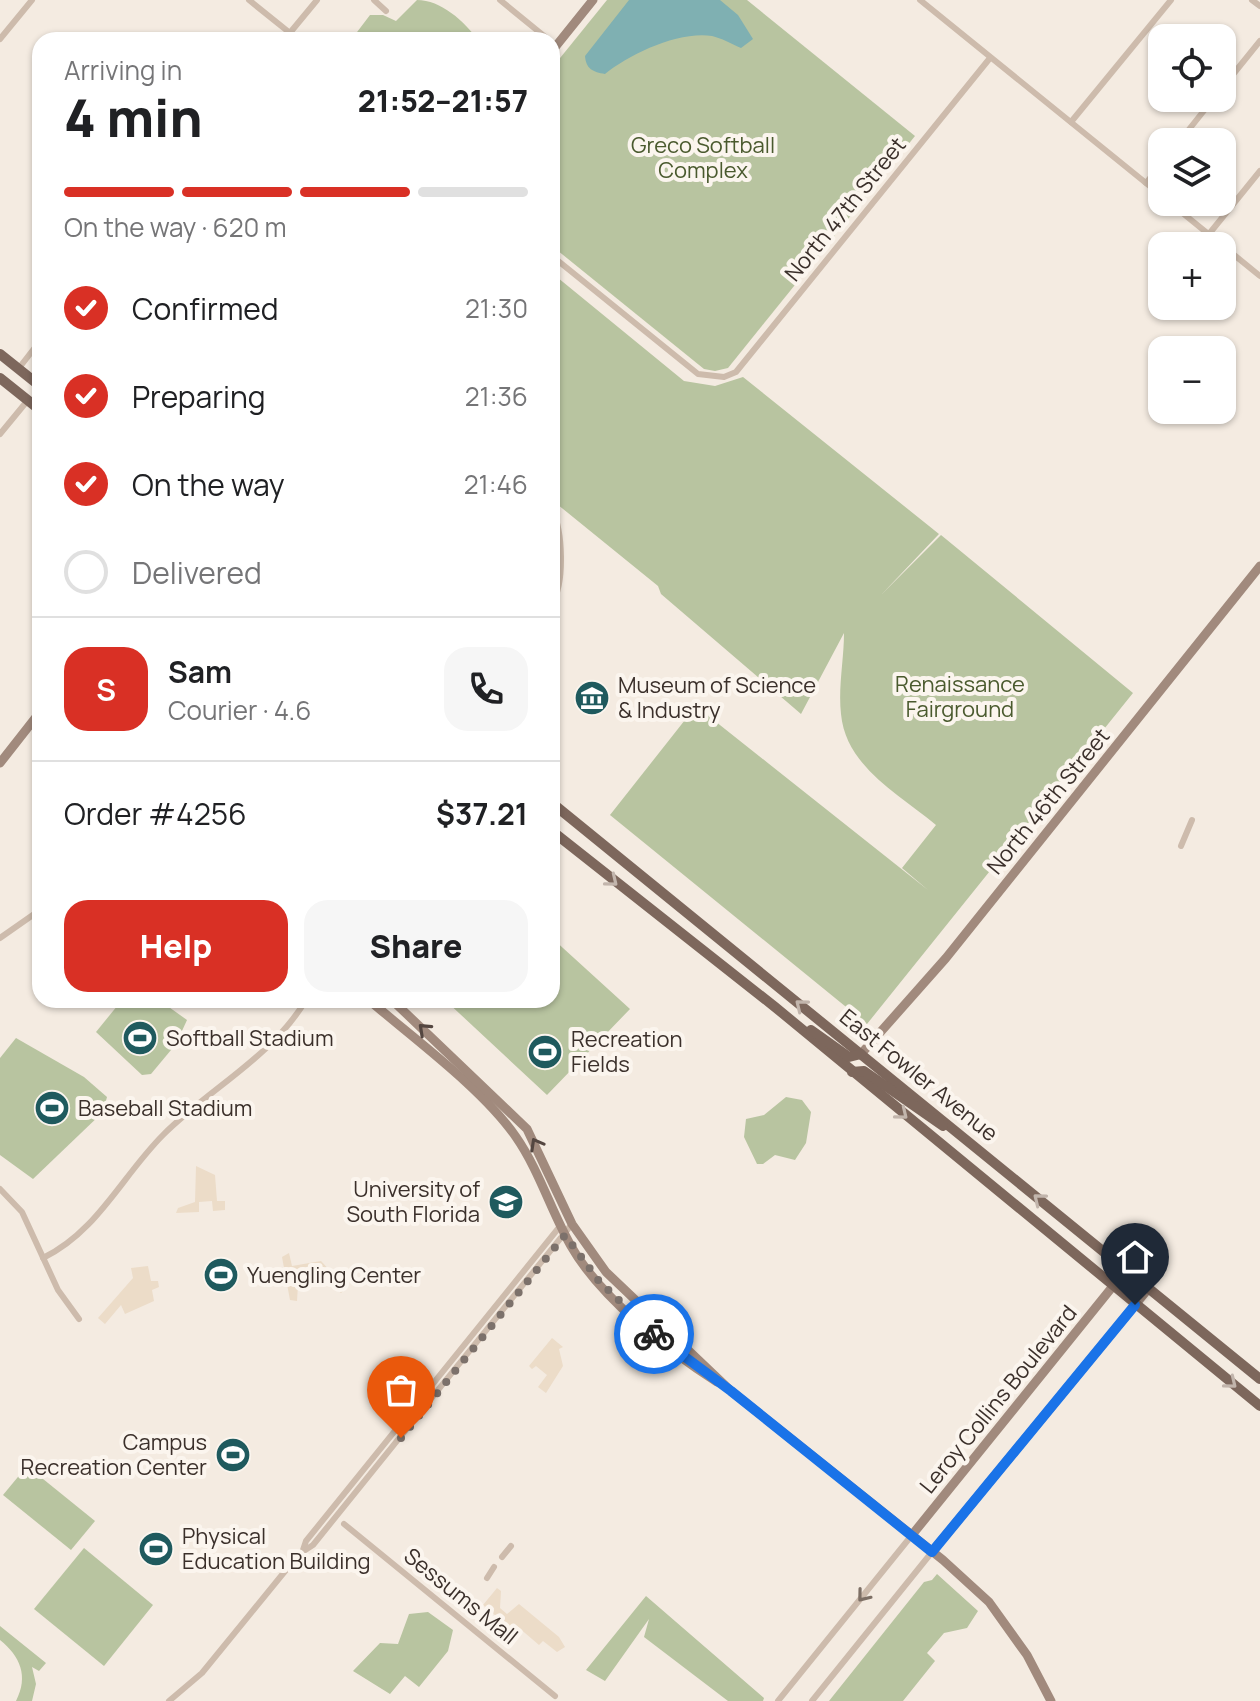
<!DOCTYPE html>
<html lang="en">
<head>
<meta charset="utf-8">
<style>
  :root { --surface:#fff; --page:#f6f6f6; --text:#202124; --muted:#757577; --line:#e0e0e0; --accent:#d93025 }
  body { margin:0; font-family:Manrope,sans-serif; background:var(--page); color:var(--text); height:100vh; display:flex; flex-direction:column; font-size:30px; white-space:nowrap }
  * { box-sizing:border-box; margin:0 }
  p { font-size:26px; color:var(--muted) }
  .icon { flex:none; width:44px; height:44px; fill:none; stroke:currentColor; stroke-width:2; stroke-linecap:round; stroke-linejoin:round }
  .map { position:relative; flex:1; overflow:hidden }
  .sheet { position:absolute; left:32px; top:32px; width:528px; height:976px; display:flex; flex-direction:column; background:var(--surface); border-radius:24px; box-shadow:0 2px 6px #0004 }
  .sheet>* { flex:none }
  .fabs { position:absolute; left:1148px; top:24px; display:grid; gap:16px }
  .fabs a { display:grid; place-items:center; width:88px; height:88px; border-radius:16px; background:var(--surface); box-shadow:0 2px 6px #0004; font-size:40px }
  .pin { position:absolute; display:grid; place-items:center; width:68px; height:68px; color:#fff; margin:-82px -34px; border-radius:50% 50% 50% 0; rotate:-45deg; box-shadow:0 0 8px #0007 }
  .pin .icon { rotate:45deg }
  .courier { position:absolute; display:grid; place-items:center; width:80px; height:80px; margin:-40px; border:6px solid #1a73e8; border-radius:50%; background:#fff; color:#222; box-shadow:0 2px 10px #0007 }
  .overview em { font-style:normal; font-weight:800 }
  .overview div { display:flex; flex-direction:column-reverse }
  .overview { display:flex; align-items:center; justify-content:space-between; height:136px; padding:0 32px }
  h1 { font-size:52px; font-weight:800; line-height:60px }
  .bar { display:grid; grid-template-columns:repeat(4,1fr); gap:12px 8px; align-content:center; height:96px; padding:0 32px }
  .bar i { height:10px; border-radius:6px; background:var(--line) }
  .bar .selected { background:var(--accent) }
  .bar p { grid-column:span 4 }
  .line { display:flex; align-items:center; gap:20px; padding:0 32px; border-top:2px solid var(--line) }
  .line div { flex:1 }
  .round { display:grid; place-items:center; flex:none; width:84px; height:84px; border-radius:24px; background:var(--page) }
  ol { padding:0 32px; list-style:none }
  li { display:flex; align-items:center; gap:24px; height:88px }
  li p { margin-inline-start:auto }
  li .icon { padding:8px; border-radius:50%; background:var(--accent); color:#fff; stroke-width:4 }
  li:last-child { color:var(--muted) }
  li i { width:44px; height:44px; border:4px solid var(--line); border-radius:50% }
  .cta { display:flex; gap:16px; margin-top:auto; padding:16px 32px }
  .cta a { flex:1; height:92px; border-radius:24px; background:var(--accent); color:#fff; font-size:32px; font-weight:800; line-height:92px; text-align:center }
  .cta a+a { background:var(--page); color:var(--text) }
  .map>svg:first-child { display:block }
  .green { fill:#b8c4a0 }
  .plaza { fill:#ecdcc8 }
  .water { fill:#7fb0b2 }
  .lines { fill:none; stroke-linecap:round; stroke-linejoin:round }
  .street { stroke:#cdbbac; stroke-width:6 }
  .secondary { stroke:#a18a7d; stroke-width:9 }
  .primary { stroke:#7d675c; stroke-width:10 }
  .oneway { stroke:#c2b5ac }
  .oneway2 { stroke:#544640 }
  .oneway3 { stroke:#7d6f65 }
  .done { stroke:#7c716b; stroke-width:8; stroke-dasharray:0 14.4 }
  .route { stroke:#1a73e8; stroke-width:10 }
  .labels { text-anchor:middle; stroke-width:8; stroke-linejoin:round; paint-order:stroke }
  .park-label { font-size:22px; fill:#4a5a2e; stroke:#fbf5ee }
  .street-label { font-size:22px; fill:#3b302b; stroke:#fbf5ee }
  .poi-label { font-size:22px; fill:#3b302b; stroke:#fbf5ee; text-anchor:start }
</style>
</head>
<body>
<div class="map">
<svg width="1260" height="1701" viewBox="0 0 1260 1701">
  <rect width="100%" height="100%" fill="#f4ebe1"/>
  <!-- green -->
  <g class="green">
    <path d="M417 0C441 0 464 21 478 40H351L370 15H383L396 21Z"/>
    <polygon points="607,0 747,0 915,136 728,368 715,371 704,369 552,246 552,68"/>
    <path d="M552 273 684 381 715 386 743 377 939 534 881 595 941 535 1133 693 867 1024 610 815 696 706 928 890 902 868 936 825C899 794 846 767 841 714 838 688 844 659 844 633L801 714 661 594 658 586 552 500Z"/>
    <polygon points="552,938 630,1009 547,1095 445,1000 552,1000"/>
    <polygon points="122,1000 159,1000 187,1020 176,1044 151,1074 142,1075 96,1032"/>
    <polygon points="16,1038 84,1077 107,1097 103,1112 33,1179 0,1155 0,1058"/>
    <polygon points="786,1097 802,1100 811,1112 806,1143 795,1160 775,1155 763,1164 757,1164 744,1137 746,1119 764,1115"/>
    <polygon points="27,1466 95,1521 71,1550 3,1495"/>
    <polygon points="84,1548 153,1605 104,1666 34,1609"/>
    <polygon points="937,1574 978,1611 967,1628 944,1633 927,1653 935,1661 903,1701 829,1701 924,1582 932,1580"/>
    <polygon points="646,1596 764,1698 763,1701 728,1701 644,1637 649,1619 605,1681 586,1670"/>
    <polygon points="428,1612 453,1630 448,1651 419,1687 405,1676 390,1694 353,1671 380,1643 398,1644 409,1614"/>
    <path d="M0 1626 46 1663 39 1671 32 1667 36 1684 32 1701H16C29 1676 20 1656 0 1640Z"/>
  </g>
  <!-- plaza -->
  <g class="plaza">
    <polygon points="196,1166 215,1175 217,1201 225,1201 225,1210 213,1211 212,1201 199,1202 199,1212 176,1213 178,1208 195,1202"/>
    <polygon points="289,1253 292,1266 321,1261 346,1288 341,1293 326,1280 298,1285 297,1301 290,1300 282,1257"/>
    <polygon points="148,1266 151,1281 158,1281 159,1287 152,1290 154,1301 125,1314 121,1305 105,1324 98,1318 133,1278 131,1268"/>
    <polygon points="552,1338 563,1347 559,1349 563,1366 546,1393 538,1387 547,1375 536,1366 532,1369 529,1366"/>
    <polygon points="497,1588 501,1591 500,1608 507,1614 519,1604 559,1637 565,1647 557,1652 543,1641 539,1645 518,1627 510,1628 483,1605"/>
  </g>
  <!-- water -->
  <path class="water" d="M629 0H720L738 15 753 39 741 48C732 44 721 38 712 36 678 31 630 54 605 74 593 72 586 69 585 56Z"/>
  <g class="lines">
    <!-- street -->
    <g class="street">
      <polyline points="249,0 290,33"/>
      <polyline points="374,0 386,11"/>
      <polyline points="500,0 549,40"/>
      <polyline points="920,0 1162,196"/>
      <polyline points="1252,0 1260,6"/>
      <polyline points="0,39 32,0"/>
      <polyline points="284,40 317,0"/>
      <polyline points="1222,88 1260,41"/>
      <polyline points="1071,122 1171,0"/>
      <polyline points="1179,142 1214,98"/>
      <polyline points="1146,183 1162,163"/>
      <polyline points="1169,202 1260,276"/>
      <polyline points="1209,234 1260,171"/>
      <polyline points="552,256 698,374 724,377 736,372 990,58"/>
      <polyline points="19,368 40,341"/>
      <polyline points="0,434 28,400"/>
      <path d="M552 509C563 532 565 582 552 604"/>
      <polyline points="1181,846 1192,820"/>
      <polyline points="0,938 40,910"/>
      <polyline points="0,1189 22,1212 58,1290 79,1319"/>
      <path d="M43 1258C97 1232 122 1176 163 1135 210 1088 271 1058 306 1000"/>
      <polyline points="344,1524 555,1696"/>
      <polyline points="303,1550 306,1541 561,1225"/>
      <polyline points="502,1557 511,1546"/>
      <polyline points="487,1578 494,1567"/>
      <polyline points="169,1701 202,1673 299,1554 313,1545 572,1224"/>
      <polyline points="778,1701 912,1535"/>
      <polyline points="812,1701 932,1552"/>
    </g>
    <!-- secondary -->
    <g class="secondary">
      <polyline points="552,51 593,0"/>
      <polyline points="0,763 40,712"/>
      <path d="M369 1000C414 1039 483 1089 516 1137 539 1170 551 1211 571 1246 600 1297 668 1351 717 1382"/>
      <polyline points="392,1000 527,1129 572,1224 606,1272 731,1391 943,1560 989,1602 1027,1655 1051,1701"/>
      <polyline points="861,1054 946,958 1260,566"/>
      <polyline points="912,1535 1126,1270"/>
      <polyline points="932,1552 1149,1288"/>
    </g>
    <!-- primary -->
    <g class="primary">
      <polyline points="0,354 40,386"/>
      <polyline points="0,378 40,410"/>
      <polyline points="552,803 1260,1379"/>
      <polyline points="552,831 775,1007 1260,1406"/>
      <polyline points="811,1030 849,1057 861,1054"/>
      <polyline points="852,1072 864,1071 943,1126"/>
    </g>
  </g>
  <!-- one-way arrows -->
  <defs><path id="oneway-chevron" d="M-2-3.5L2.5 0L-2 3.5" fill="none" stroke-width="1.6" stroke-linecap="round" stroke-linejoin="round" transform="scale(2)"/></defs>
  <g class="oneway">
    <use href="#oneway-chevron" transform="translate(612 881) rotate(39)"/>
    <use href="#oneway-chevron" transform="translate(801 1005) rotate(-141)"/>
    <use href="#oneway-chevron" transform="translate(902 1114) rotate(39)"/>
    <use href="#oneway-chevron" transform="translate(1039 1199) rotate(-141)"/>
    <use href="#oneway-chevron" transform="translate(1231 1383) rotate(39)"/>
  </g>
  <g class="oneway2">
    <use href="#oneway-chevron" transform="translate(424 1029) rotate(-137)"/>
    <use href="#oneway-chevron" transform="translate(536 1144) rotate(-119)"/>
  </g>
  <use class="oneway3" href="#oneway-chevron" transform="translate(863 1596) rotate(129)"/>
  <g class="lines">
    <!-- done -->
    <polyline class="done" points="401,1438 565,1235 599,1281 654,1334"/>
    <!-- route -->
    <polyline class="route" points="654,1334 731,1391 932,1552 1135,1305"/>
  </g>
  <!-- icons -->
  <defs>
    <symbol id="museum-disc" viewBox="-11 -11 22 22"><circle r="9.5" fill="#1f5a5e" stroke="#fbf5ee"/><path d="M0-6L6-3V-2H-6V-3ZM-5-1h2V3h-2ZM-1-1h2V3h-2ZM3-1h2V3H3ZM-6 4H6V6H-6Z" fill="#fff"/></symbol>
    <symbol id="stadium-disc" viewBox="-11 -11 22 22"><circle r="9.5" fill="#1f5a5e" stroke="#fbf5ee"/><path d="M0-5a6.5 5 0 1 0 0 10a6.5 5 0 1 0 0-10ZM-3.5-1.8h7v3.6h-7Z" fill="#fff"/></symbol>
    <symbol id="university-disc" viewBox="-11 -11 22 22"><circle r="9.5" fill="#1f5a5e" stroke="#fbf5ee"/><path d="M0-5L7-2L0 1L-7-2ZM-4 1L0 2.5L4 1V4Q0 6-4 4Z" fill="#fff"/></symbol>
  </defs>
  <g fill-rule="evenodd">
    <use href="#museum-disc" x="572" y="678" width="40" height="40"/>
    <use href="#stadium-disc" x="120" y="1018" width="40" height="40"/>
    <use href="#stadium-disc" x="525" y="1032" width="40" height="40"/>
    <use href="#stadium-disc" x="32" y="1088" width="40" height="40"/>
    <use href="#university-disc" x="486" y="1182" width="40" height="40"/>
    <use href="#stadium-disc" x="201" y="1255" width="40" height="40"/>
    <use href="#stadium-disc" x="213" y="1435" width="40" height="40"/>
    <use href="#stadium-disc" x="136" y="1529" width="40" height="40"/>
  </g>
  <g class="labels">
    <!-- park labels -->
    <g class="park-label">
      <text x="703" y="153">Greco Softball<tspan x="703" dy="25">Complex</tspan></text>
      <text x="960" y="692">Renaissance<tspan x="960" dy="25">Fairground</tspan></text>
    </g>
    <!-- street labels -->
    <g class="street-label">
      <text transform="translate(845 209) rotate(-51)" y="8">North 47th Street</text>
      <text transform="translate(1048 801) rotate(-51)" y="8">North 46th Street</text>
      <text transform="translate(919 1075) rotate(39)" y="8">East Fowler Avenue</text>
      <text transform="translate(998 1399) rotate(-51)" y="8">Leroy Collins Boulevard</text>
      <text transform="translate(461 1596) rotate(39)" y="8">Sessums Mall</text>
    </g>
    <!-- poi labels -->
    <g class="poi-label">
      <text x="618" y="693">Museum of Science<tspan x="618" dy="25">&amp; Industry</tspan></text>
      <text x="166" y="1046">Softball Stadium</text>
      <text x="571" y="1047">Recreation<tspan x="571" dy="25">Fields</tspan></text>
      <text x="78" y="1116">Baseball Stadium</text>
      <text x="480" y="1197" text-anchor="end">University of<tspan x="480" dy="25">South Florida</tspan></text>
      <text x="247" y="1283">Yuengling Center</text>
      <text x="207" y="1450" text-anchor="end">Campus<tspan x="207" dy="25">Recreation Center</tspan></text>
      <text x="182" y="1544">Physical<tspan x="182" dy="25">Education Building</tspan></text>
    </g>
  </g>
</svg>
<div class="fabs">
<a><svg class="icon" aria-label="locate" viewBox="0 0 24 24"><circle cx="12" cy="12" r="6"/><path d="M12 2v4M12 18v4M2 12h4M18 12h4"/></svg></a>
<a><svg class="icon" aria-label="layers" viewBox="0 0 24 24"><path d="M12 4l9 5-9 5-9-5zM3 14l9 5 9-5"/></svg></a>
<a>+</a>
<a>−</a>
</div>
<div class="pin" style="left:401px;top:1438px;background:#ea580c"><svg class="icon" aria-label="bag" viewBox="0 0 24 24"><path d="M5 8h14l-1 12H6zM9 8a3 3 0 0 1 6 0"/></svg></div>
<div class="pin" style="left:1135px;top:1305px;background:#1f2937"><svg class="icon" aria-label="home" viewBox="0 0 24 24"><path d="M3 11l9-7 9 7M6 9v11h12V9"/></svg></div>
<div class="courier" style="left:654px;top:1334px"><svg class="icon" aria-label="bike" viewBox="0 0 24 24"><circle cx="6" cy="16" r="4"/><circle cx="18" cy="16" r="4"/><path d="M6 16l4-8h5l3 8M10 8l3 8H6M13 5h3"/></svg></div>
<section class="sheet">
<div class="overview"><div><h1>4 min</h1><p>Arriving in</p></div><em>21:52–21:57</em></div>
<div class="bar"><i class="selected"></i><i class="selected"></i><i class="selected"></i><i></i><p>On the way · 620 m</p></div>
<ol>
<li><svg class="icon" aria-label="check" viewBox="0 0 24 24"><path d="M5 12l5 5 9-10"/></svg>Confirmed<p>21:30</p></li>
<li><svg class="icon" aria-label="check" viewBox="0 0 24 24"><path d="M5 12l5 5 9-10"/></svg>Preparing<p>21:36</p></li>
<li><svg class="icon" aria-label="check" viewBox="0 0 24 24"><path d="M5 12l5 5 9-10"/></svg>On the way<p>21:46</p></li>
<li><i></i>Delivered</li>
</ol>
<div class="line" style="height:144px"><b class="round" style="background:var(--accent);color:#fff">S</b><div><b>Sam</b><p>Courier · 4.6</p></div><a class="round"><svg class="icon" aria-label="phone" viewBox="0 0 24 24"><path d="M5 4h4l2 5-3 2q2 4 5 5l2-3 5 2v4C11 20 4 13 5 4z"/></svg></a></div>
<div class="line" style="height:104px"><div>Order #4256</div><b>$37.21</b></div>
<div class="cta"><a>Help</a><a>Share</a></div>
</section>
</div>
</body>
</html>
